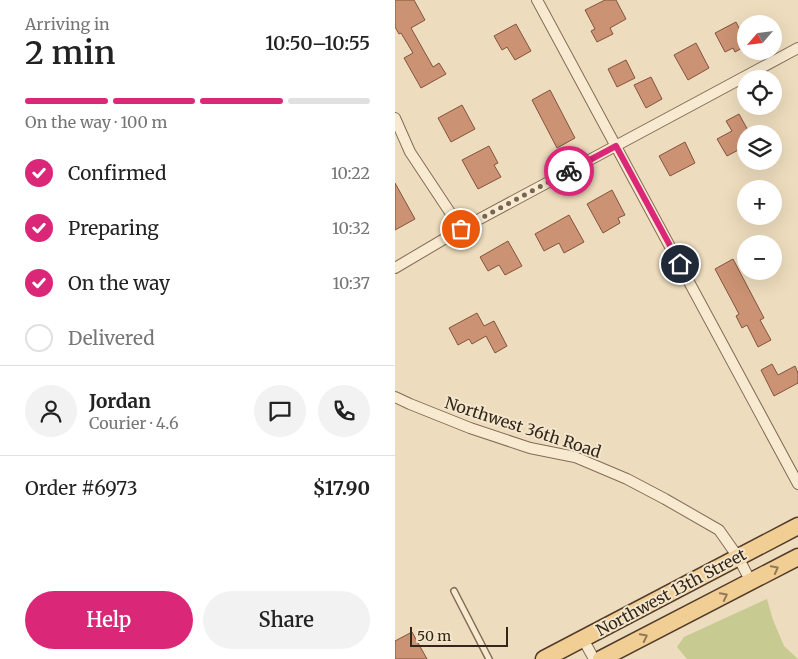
<!DOCTYPE html>
<html lang="en">
<head>
<meta charset="utf-8">
<style>
  :root { --surface:#fff; --page:#f2f2f2; --text:#222; --muted:#767676; --line:#e0e0e0; --accent:#db2777 }
  body { margin:0; font-family:Merriweather,serif; background:var(--page); color:var(--text); height:100vh; display:flex; flex-direction:column; font-size:19px; white-space:nowrap }
  * { box-sizing:border-box; margin:0 }
  p { font-size:16px; color:var(--muted) }
  .icon { flex:none; width:28px; height:28px; fill:none; stroke:currentColor; stroke-width:2; stroke-linecap:round; stroke-linejoin:round }
  .map { position:relative; flex:1; overflow:hidden }
  .panel { display:flex; flex-direction:column; background:var(--surface); width:395px }
  .panel>* { flex:none }
  .needle { width:32px; rotate:242deg }
  .controls { position:absolute; left:342px; top:15px; display:grid; gap:10px }
  .controls a { display:grid; place-items:center; width:45px; height:45px; border-radius:50%; background:var(--surface); box-shadow:0 5px 20px #0002; font-size:25px }
  .scale { position:absolute; left:15px; bottom:12px; width:98px; box-sizing:border-box; padding-left:5px; border:2px solid #33261b; border-top:0; font-size:14px; line-height:18px; white-space:nowrap; color:#33261b; -webkit-text-stroke:4px #f4e6cc; paint-order:stroke }
  .pin { position:absolute; display:grid; place-items:center; width:42px; height:42px; color:#fff; margin:-21px; border:2px solid #fff; border-radius:50%; box-shadow:0 1px 5px #0007 }
  .courier { position:absolute; display:grid; place-items:center; width:50px; height:50px; margin:-25px; border:4px solid #db2777; border-radius:50%; background:#fff; color:#222; box-shadow:0 1px 6px #0007 }
  .head em { font-style:normal; font-weight:600 }
  .head div { display:flex; flex-direction:column-reverse }
  .head { display:flex; align-items:center; justify-content:space-between; height:85px; padding:0 25px }
  h1 { font-size:32px; font-weight:600; line-height:38px }
  .bar { display:grid; grid-template-columns:repeat(4,1fr); gap:8px 5px; align-content:center; height:60px; padding:0 25px }
  .bar i { height:6px; border-radius:4px; background:var(--line) }
  .bar .selected { background:var(--accent) }
  .bar p { grid-column:span 4 }
  .line { display:flex; align-items:center; gap:12px; padding:0 25px; border-top:1px solid var(--line) }
  .line div { flex:1 }
  .round { display:grid; place-items:center; flex:none; width:52px; height:52px; border-radius:26px; background:var(--page) }
  ol { padding:0 25px; list-style:none }
  li { display:flex; align-items:center; gap:15px; height:55px }
  li p { margin-inline-start:auto }
  li .icon { padding:5px; border-radius:50%; background:var(--accent); color:#fff; stroke-width:4 }
  li:last-child { color:var(--muted) }
  li i { width:28px; height:28px; border:2px solid var(--line); border-radius:50% }
  .button { display:flex; gap:10px; margin-top:auto; padding:10px 25px }
  .button a { flex:1; height:58px; border-radius:30px; background:var(--accent); color:#fff; font-size:20px; font-weight:600; line-height:58px; text-align:center }
  .button a+a { background:var(--page); color:var(--text) }
  main { display:flex; flex:1; min-height:0 }
  .map>svg:first-child { display:block }
  .green { fill:#c7ca91 }
  .building { fill:#cb9273; stroke:#83543d }
  .lines { fill:none; stroke-linecap:round; stroke-linejoin:round }
  .lane-casing { stroke:#846c56; stroke-width:8 }
  .street-casing { stroke:#846c56; stroke-width:12 }
  .primary-casing { stroke:#513b2b; stroke-width:19 }
  .lane { stroke:#f8ead0; stroke-width:5 }
  .street { stroke:#f8ead0; stroke-width:10 }
  .primary { stroke:#f1ce94; stroke-width:16 }
  .oneway { stroke:#927a58 }
  .done { stroke:#746654; stroke-width:5; stroke-dasharray:0 9 }
  .route { stroke:#db2777; stroke-width:6 }
  .labels { text-anchor:middle; stroke-width:4; stroke-linejoin:round; paint-order:stroke }
  .street-label { font-size:16px; fill:#33261b; stroke:#f4e6cc }
</style>
</head>
<body>
<main>
<section class="panel">
<div class="head"><div><h1>2 min</h1><p>Arriving in</p></div><em>10:50–10:55</em></div>
<div class="bar"><i class="selected"></i><i class="selected"></i><i class="selected"></i><i></i><p>On the way · 100 m</p></div>
<ol>
<li><svg class="icon" aria-label="check" viewBox="0 0 24 24"><path d="M5 12l5 5 9-10"/></svg>Confirmed<p>10:22</p></li>
<li><svg class="icon" aria-label="check" viewBox="0 0 24 24"><path d="M5 12l5 5 9-10"/></svg>Preparing<p>10:32</p></li>
<li><svg class="icon" aria-label="check" viewBox="0 0 24 24"><path d="M5 12l5 5 9-10"/></svg>On the way<p>10:37</p></li>
<li><i></i>Delivered</li>
</ol>
<div class="line" style="height:90px"><a class="round"><svg class="icon" aria-label="person" viewBox="0 0 24 24"><circle cx="12" cy="8" r="4"/><path d="M4 21q1-7 8-7t8 7"/></svg></a><div><b>Jordan</b><p>Courier · 4.6</p></div><a class="round"><svg class="icon" aria-label="chat" viewBox="0 0 24 24"><path d="M4 5h16v11H9l-5 4z"/></svg></a><a class="round"><svg class="icon" aria-label="phone" viewBox="0 0 24 24"><path d="M5 4h4l2 5-3 2q2 4 5 5l2-3 5 2v4C11 20 4 13 5 4z"/></svg></a></div>
<div class="line" style="height:65px"><div>Order #6973</div><b>$17.90</b></div>
<div class="button"><a>Help</a><a>Share</a></div>
</section>
<div class="map">
<svg width="403" height="659" viewBox="0 0 403 659">
  <rect width="100%" height="100%" fill="#eddcbd"/>
  <!-- green -->
  <polygon class="green" points="372,599 378,620 389,646 403,659 292,659 282,647 289,637"/>
  <!-- building -->
  <g class="building">
    <polygon points="0,0 19,0 30,20 16,28 38,67 44,63 51,74 26,88 9,58 18,53 6,33 4,34 0,27"/>
    <polygon points="210,0 221,0 231,19 215,28 218,34 202,42 196,31 200,29 190,10"/>
    <polygon points="341,22 351,42 351,46 340,52 338,48 330,52 320,33"/>
    <polygon points="121,24 136,51 120,60 112,47 107,50 99,36"/>
    <polygon points="301,43 314,68 293,80 279,55"/>
    <polygon points="231,60 240,78 222,87 213,69"/>
    <polygon points="256,77 267,99 251,108 239,85"/>
    <polygon points="155,90 180,138 162,148 137,100"/>
    <polygon points="67,105 80,129 56,142 43,118"/>
    <polygon points="344,114 355,134 351,134 351,146 332,156 322,139 337,131 331,121"/>
    <polygon points="290,142 300,163 275,176 264,156"/>
    <polygon points="94,146 103,163 99,165 106,177 83,189 67,160"/>
    <polygon points="0,183 20,219 0,230"/>
    <polygon points="217,190 230,215 223,218 225,223 208,233 192,204"/>
    <polygon points="174,215 189,242 169,253 164,243 149,251 140,234"/>
    <polygon points="113,241 127,266 110,275 104,265 93,271 85,257"/>
    <polygon points="338,259 369,318 365,320 376,340 363,347 352,325 347,328 341,316 344,314 320,269"/>
    <polygon points="82,313 89,326 99,321 112,346 100,353 91,336 77,344 74,339 63,345 54,328"/>
    <polygon points="377,364 383,375 400,366 403,373 403,383 379,396 366,370"/>
    <polygon points="17,632 32,659 0,659 0,641"/>
  </g>
  <g class="lines">
    <defs>
      <polyline id="lane" points="59,591 94,659"/>
      <g id="street">
        <polyline points="142,0 403,484"/>
        <polyline points="0,118 15,152 66,229"/>
        <polyline points="0,268 66,229 403,48"/>
        <polyline points="0,397 15,404 75,428 135,448 180,457 232,479 270,499 324,530 343,557 356,582"/>
        <polyline points="188,639 199,659"/>
      </g>
      <g id="primary">
        <polyline points="149,659 403,526"/>
        <polyline points="206,659 403,557"/>
      </g>
    </defs>
    <!-- lane casing -->
    <use href="#lane" class="lane-casing"/>
    <!-- street casing -->
    <use href="#street" class="street-casing"/>
    <!-- primary casing -->
    <use href="#primary" class="primary-casing"/>
    <!-- lane -->
    <use href="#lane" class="lane"/>
    <!-- street -->
    <use href="#street" class="street"/>
    <!-- primary -->
    <use href="#primary" class="primary"/>
  </g>
  <!-- one-way arrows -->
  <defs><path id="oneway-chevron" d="M-2-3.5L2.5 0L-2 3.5" fill="none" stroke-width="1.6" stroke-linecap="round" stroke-linejoin="round" transform="scale(1.25)"/></defs>
  <g class="oneway">
    <use href="#oneway-chevron" transform="translate(380 569) rotate(-28)"/>
    <use href="#oneway-chevron" transform="translate(329 596) rotate(-27)"/>
    <use href="#oneway-chevron" transform="translate(249 637) rotate(-27)"/>
  </g>
  <g class="lines">
    <!-- done -->
    <polyline class="done" points="66,229 174,171"/>
    <!-- route -->
    <polyline class="route" points="174,171 221,146 285,264"/>
  </g>
  <g class="labels">
    <!-- street labels -->
    <g class="street-label">
      <text transform="translate(128 427) rotate(18)" y="6">Northwest 36th Road</text>
      <text transform="translate(276 592) rotate(-28)" y="6">Northwest 13th Street</text>
    </g>
  </g>
</svg>
<div class="controls">
<a><svg class="needle" viewBox="-14 -14 28 28"><path d="M0-13l5 13h-10z" fill="#e53935"/><path d="M0 13l5-13h-10z" fill="#767676"/></svg></a>
<a><svg class="icon" aria-label="locate" viewBox="0 0 24 24"><circle cx="12" cy="12" r="6"/><path d="M12 2v4M12 18v4M2 12h4M18 12h4"/></svg></a>
<a><svg class="icon" aria-label="layers" viewBox="0 0 24 24"><path d="M12 4l9 5-9 5-9-5zM3 14l9 5 9-5"/></svg></a>
<a>+</a>
<a>−</a>
</div>
<div class="scale">50 m</div>
<div class="pin" style="left:66px;top:229px;background:#ea580c"><svg class="icon" aria-label="bag" viewBox="0 0 24 24"><path d="M5 8h14l-1 12H6zM9 8a3 3 0 0 1 6 0"/></svg></div>
<div class="pin" style="left:285px;top:264px;background:#1f2937"><svg class="icon" aria-label="home" viewBox="0 0 24 24"><path d="M3 11l9-7 9 7M6 9v11h12V9"/></svg></div>
<div class="courier" style="left:174px;top:171px"><svg class="icon" aria-label="bike" viewBox="0 0 24 24"><circle cx="6" cy="16" r="4"/><circle cx="18" cy="16" r="4"/><path d="M6 16l4-8h5l3 8M10 8l3 8H6M13 5h3"/></svg></div>
</div>
</main>
</body>
</html>
